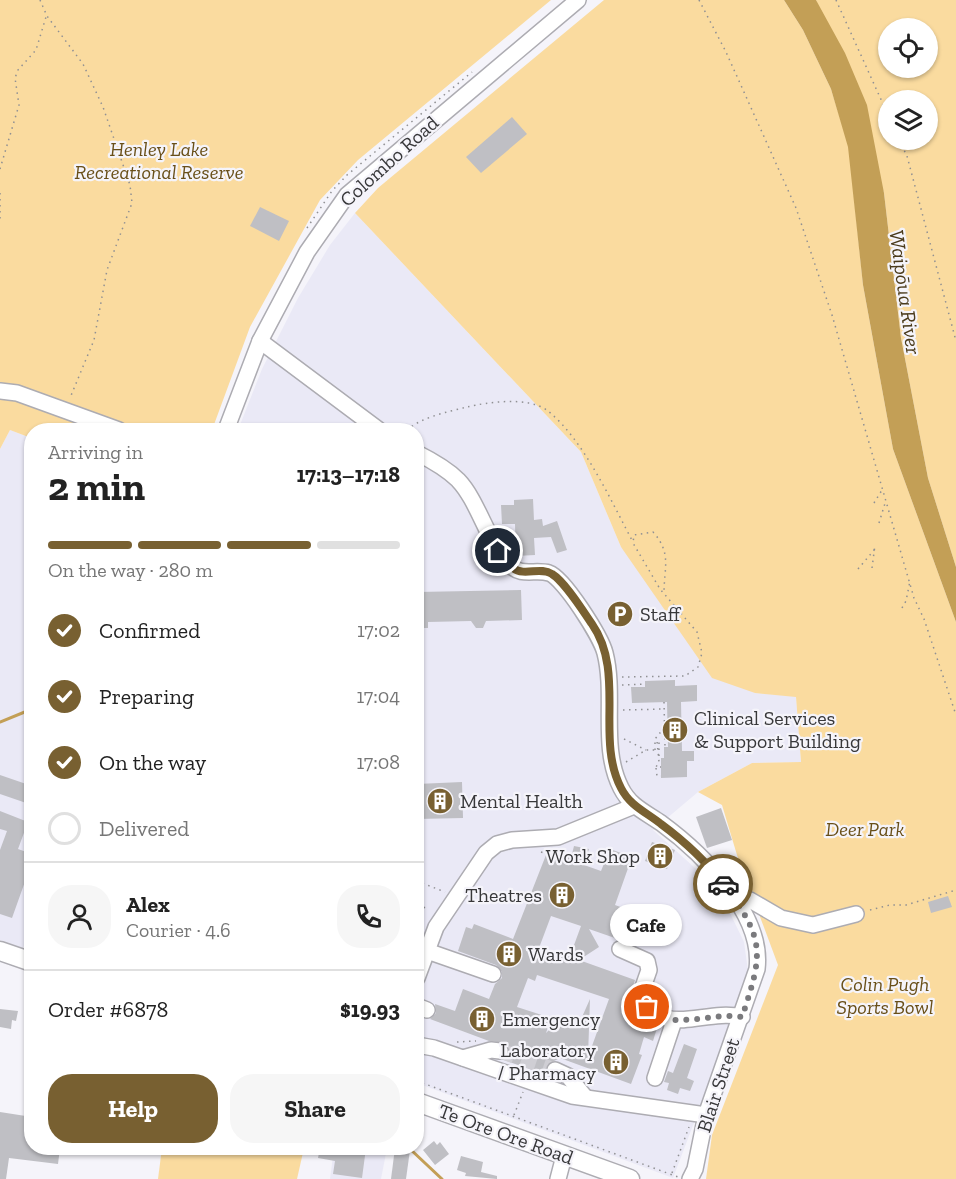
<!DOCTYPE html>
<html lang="en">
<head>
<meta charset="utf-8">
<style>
  :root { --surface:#fff; --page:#f6f6f6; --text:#222; --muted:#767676; --line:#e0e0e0; --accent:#786031 }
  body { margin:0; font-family:"Zilla Slab",serif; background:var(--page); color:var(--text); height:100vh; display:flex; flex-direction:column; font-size:22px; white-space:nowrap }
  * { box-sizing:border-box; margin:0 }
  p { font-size:20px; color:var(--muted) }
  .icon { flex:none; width:33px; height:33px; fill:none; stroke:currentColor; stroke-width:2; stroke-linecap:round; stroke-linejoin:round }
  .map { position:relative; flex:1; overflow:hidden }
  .details { position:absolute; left:24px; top:423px; width:400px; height:732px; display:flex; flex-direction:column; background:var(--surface); border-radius:24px; box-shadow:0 2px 4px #0004 }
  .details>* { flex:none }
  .tools { position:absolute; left:878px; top:18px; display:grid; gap:12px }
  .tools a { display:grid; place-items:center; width:60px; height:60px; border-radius:50%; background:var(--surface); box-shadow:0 2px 4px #0004; font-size:30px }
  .pin { position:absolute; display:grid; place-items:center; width:51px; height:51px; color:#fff; margin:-26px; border:3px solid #fff; border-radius:50%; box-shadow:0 2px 6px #0007 }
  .courier { position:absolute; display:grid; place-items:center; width:60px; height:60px; margin:-30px; border:4px solid #786031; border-radius:50%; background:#fff; color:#222; box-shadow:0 2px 8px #0007 }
  .bubble { position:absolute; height:42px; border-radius:21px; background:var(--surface); box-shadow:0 2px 4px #0004; font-size:20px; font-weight:700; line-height:42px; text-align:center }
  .headline em { font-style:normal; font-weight:700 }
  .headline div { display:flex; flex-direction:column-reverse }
  .headline { display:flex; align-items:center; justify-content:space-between; height:102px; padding:0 24px }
  h1 { font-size:39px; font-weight:700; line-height:45px }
  .bar { display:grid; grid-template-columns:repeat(4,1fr); gap:9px 6px; align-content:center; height:72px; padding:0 24px }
  .bar i { height:8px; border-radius:4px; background:var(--line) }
  .bar .on { background:var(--accent) }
  .bar p { grid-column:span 4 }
  .line { display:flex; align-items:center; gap:15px; padding:0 24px; border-top:2px solid var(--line) }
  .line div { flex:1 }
  .round { display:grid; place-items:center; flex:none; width:63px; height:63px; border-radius:24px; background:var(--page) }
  ol { padding:0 24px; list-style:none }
  li { display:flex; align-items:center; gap:18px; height:66px }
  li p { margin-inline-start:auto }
  li .icon { padding:6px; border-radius:50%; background:var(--accent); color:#fff; stroke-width:4 }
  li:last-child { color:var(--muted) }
  li i { width:33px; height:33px; border:3px solid var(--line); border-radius:50% }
  .button { display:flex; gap:12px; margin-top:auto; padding:12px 24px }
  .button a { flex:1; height:69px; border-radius:24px; background:var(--accent); color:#fff; font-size:24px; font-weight:700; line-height:69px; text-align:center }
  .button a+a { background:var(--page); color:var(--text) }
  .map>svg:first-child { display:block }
  .built { fill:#eae9f6 }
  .green { fill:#fadb9f; fill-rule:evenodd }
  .water { fill:#c39f56 }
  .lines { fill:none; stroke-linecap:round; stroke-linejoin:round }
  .stream { stroke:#c39f56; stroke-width:3 }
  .building { fill:#bfbfc4; fill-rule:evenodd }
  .minor-tunnel { stroke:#cfced4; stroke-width:15; stroke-dasharray:15 8; stroke-linecap:butt }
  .minor-casing { stroke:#adacb2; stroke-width:18 }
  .major-casing { stroke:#adacb2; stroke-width:21 }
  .path { stroke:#909093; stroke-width:1.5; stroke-dasharray:1.5 4.5; stroke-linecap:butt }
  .minor { stroke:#fff; stroke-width:15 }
  .major { stroke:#fff; stroke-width:18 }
  .done { stroke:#7a7a7d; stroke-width:6; stroke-dasharray:0 10.8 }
  .route { stroke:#786031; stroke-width:8 }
  .labels { text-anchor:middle; stroke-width:4.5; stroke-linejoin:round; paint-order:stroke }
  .park-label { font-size:20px; font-style:italic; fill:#694f18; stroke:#f5f4fa }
  .street-label { font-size:20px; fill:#38383a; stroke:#f5f4fa }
  .poi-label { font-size:20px; fill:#38383a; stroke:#f5f4fa; text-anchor:start }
  .water-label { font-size:21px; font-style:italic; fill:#4b3b1b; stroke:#f5f4fa }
</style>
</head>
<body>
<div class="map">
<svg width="956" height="1179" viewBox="0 0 956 1179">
  <rect width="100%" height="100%" fill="#f5f4fa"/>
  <!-- built -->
  <g class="built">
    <polygon points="355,213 581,452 621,547 755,693 796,696 801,762 752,763 698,792 653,830 695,868 728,909 744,942 749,978 673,1178 417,1083 417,430 238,430 262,369 298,298 330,245"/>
    <polygon points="10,430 31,438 32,924 23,948 0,940 0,449"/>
    <polygon points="334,1148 387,1148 381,1179 330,1179"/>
  </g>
  <!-- green -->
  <g class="green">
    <polygon points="0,0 551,0 358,160 320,200 250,327 212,430 32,430 31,438 10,430 0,449"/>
    <polygon points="604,0 784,0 803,30 831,89 849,147 863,285 893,449 956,622 956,1179 706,1179 712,1135 778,965 737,855 722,805 698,792 752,763 801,762 796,697 755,693 712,678 621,547 581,452 355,213 378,188"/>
    <path d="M816 0H956V567L928 478 901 338 884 193ZM888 28H927V68H888ZM888 100H927V140H888Z"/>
    <polygon points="162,1148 304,1148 297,1179 158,1179"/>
  </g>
  <!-- water -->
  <polygon class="water" points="784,0 816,0 845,53 867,105 884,193 901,338 928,478 956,567 956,622 893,449 863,285 848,147 831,89 803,30"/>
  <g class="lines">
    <!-- stream -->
    <g class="stream">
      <polyline points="0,722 32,709"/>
      <polyline points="409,1148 442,1179"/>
    </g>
  </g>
  <!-- building -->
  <g class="building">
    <polygon points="512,117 527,134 481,173 466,157"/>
    <polygon points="260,207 289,221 279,241 250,226"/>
    <polygon points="533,499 534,520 542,519 543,526 557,521 567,550 557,553 551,537 534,538 535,555 516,556 515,524 502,524 501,505 514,505 514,500"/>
    <polygon points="521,590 522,620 486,621 483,628 476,628 471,621 428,622 428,628 417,628 417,592"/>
    <polygon points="675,680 675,686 697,685 697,701 681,702 682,751 694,751 694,761 687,761 687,777 661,778 661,758 664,758 664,747 668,747 667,702 632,703 631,687 645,687 645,681"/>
    <polygon points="0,775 32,786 32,805 0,794"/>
    <polygon points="462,782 463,818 417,819 417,784"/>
    <polygon points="721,808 732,840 707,848 696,817"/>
    <polygon points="0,811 28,822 18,849 32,854 32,862 12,918 0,914 0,850 7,831 0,829"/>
    <polygon points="652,842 675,850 667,869 645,861"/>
    <path d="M574 846 589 849 584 865 601 871 610 849 632 857 615 905 645 916 635 945 589 929 599 947 579 960 635 980 625 1012 658 1025 653 1041 644 1037 639 1054 642 1055 631 1084 560 1058 546 1065 547 1075 504 1060 510 1051 505 1043 489 1041 430 1019 436 1013 435 1004 455 1011 463 989 489 999 495 984 502 978V972L496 965 458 951 466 927 472 929 474 924 513 939 546 855 564 861 567 853 572 854ZM551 916 581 926 570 956 563 957 539 948ZM537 975 609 999 588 1057 590 999 578 1026 558 1021 546 1033 551 1018 517 1007 528 978 535 981Z"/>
    <polygon points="948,896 952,907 931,913 928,902"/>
    <polygon points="0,1009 18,1011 16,1021 12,1020 11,1029 0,1027"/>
    <polygon points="684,1044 697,1049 687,1078 694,1081 690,1091 680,1088 678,1094 667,1090 669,1083 664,1082 668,1071 673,1073"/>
    <polygon points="0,1112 32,1117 32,1148 60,1148 58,1164 9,1158 6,1179 0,1179"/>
    <polygon points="434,1141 437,1145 440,1142 449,1154 435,1165 423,1150"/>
    <polygon points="320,1148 366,1148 362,1178 333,1174 335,1161 318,1158"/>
    <polygon points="395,1148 410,1150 406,1179 391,1179"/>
    <polygon points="461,1156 483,1162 481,1172 497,1176 497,1179 465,1176 466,1173 457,1170"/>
  </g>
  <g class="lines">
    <!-- minor-tunnel -->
    <polyline class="minor-tunnel" points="500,1051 555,1070"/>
    <defs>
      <g id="minor">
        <polyline points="260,341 379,430"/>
        <polyline points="0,391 17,393 119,430"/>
        <polyline points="226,430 260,341 307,252 347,195 578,0"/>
        <path d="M417 453C431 460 447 469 458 480 479 502 487 542 510 565 521 577 535 569 549 573 564 578 601 637 605 653 616 696 600 747 621 788 630 806 645 812 661 823 702 853 764 914 757 969L706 1115 695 1169 690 1179"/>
        <polyline points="739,904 750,900 781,918 813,925 856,914"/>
        <path d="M620 949 647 961 649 970 641 993C663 1041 702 1008 742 1017"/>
        <polyline points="427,951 493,974"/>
        <polyline points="417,978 436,927 486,853 497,844 512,840 558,837 634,806"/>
        <polyline points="417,1006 427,1010"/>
        <polyline points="417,1045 434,1048 572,1096 706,1115"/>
        <polyline points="463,1058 491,1050 500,1051"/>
        <polyline points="555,1070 568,1076 585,1097"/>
        <polyline points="655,1078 674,1021"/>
        <polyline points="558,1179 564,1156"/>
      </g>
      <g id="major">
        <polyline points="0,951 32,962"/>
        <polyline points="417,1102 630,1179"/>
      </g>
    </defs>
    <!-- minor casing -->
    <use href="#minor" class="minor-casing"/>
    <!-- major casing -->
    <use href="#major" class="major-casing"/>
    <!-- path -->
    <g class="path">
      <polyline points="40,0 47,16 83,64 103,107 130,185 132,203 107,270 94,340 70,398"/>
      <polyline points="699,0 726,52 796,208 832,315 914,598 924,619 956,715"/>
      <polyline points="836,0 888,115"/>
      <polyline points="899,140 907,156 956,341"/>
      <polyline points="0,169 19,105 15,78 18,70 36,50 46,17"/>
      <polyline points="0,193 0,220"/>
      <polyline points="307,228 332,191 347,175 472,72"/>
      <path d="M407 430C422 417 447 412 467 407 488 402 529 396 548 411 584 440 611 501 633 542"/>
      <polyline points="874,503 882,490"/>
      <polyline points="879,523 886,500"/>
      <polyline points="872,568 875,545"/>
      <polyline points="858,569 875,549"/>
      <polyline points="902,608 906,601 910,581"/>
      <path d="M622 677 685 676 698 667 702 653 697 632 660 589 633 543 634 535 653 532C672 553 664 568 664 593"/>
      <polyline points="622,685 645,684"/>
      <polyline points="664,702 665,747"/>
      <polyline points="623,710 664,709"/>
      <polyline points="624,739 646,750"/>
      <polyline points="655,750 655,739 664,728"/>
      <polyline points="659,756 659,741 657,741 659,762 656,767 661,767"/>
      <polyline points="626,762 646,750 657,750"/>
      <polyline points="656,768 657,776 661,776"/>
      <polyline points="541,852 565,859"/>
      <polyline points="417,881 445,892"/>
      <polyline points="870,910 890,905 906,905 956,890"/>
      <polyline points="417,917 422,914 426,903"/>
      <polyline points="457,1042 476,1041"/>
      <polyline points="417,1081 678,1177"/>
      <polyline points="514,1115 523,1092"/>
      <polyline points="672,1173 689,1127"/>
    </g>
    <!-- minor -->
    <use href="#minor" class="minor"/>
    <!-- major -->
    <use href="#major" class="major"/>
  </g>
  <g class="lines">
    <!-- done -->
    <path class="done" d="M647 1007C667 1033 713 1011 742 1017 763 954 766 939 723 884"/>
    <!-- route -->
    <path class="route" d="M498 551C503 556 507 564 513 568 525 577 540 566 552 574 565 582 583 611 592 624 626 673 595 738 621 788 630 806 646 812 661 824 684 841 706 861 723 884"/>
  </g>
  <!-- icons -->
  <defs>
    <symbol id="parking-disc" viewBox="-11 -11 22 22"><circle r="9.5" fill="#786031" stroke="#f5f4fa"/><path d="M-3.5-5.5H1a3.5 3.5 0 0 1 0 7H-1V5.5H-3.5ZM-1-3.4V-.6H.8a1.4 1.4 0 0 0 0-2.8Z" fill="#fff"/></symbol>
    <symbol id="building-disc" viewBox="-11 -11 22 22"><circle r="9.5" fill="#786031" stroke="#f5f4fa"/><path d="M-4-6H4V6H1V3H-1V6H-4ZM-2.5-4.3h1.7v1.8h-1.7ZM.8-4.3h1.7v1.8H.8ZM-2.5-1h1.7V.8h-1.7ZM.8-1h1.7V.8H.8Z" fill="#fff"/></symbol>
  </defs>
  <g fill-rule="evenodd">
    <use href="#parking-disc" x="605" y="599" width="30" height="30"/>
    <use href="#building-disc" x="660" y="715" width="30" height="30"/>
    <use href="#building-disc" x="425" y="786" width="30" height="30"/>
    <use href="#building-disc" x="645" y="841" width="30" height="30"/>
    <use href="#building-disc" x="547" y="880" width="30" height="30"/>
    <use href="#building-disc" x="494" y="939" width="30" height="30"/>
    <use href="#building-disc" x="467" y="1004" width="30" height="30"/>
    <use href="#building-disc" x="601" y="1047" width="30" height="30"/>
  </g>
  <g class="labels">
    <!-- park labels -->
    <g class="park-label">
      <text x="159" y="156">Henley Lake<tspan x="159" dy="23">Recreational Reserve</tspan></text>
      <text x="865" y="836">Deer Park</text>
      <text x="885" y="991">Colin Pugh<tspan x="885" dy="23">Sports Bowl</tspan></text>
    </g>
    <!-- street labels -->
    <g class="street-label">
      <text transform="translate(389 161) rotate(-42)" y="7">Colombo Road</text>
      <text transform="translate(718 1085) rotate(-72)" y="7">Blair Street</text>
      <text transform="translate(506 1134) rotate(20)" y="7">Te Ore Ore Road</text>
    </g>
    <!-- poi labels -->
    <g class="poi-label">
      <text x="640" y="621">Staff</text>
      <text x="694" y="725">Clinical Services<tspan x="694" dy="23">&amp; Support Building</tspan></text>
      <text x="460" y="808">Mental Health</text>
      <text x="640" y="863" text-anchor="end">Work Shop</text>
      <text x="542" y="902" text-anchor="end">Theatres</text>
      <text x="528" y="961">Wards</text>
      <text x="502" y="1026">Emergency</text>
      <text x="596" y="1057" text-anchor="end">Laboratory<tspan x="596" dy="23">/ Pharmacy</tspan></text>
    </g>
    <!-- water labels -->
    <g class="water-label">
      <text transform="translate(905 292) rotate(82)" y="7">Waipōua River</text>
    </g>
  </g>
</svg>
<div class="tools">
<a><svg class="icon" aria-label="locate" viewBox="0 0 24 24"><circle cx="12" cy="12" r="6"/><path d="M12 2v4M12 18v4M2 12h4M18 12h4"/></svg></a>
<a><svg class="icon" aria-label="layers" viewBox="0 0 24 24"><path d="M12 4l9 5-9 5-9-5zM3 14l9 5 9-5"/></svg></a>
</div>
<div class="pin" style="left:647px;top:1007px;background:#ea580c"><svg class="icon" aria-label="bag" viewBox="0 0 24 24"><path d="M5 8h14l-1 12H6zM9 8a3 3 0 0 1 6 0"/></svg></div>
<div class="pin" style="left:498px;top:551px;background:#1f2937"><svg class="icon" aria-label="home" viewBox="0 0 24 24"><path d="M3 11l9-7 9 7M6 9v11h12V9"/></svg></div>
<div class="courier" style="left:723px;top:884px"><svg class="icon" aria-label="car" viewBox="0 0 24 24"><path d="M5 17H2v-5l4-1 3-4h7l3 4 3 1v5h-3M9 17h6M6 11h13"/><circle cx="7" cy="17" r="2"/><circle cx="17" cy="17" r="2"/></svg></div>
<div class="bubble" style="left:610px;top:904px;width:72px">Cafe</div>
<section class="details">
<div class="headline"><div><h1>2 min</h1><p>Arriving in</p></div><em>17:13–17:18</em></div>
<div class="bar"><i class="on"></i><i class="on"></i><i class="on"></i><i></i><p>On the way · 280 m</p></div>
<ol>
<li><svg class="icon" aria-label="check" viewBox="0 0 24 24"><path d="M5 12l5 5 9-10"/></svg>Confirmed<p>17:02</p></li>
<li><svg class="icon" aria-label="check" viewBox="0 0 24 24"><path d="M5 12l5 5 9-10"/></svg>Preparing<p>17:04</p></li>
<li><svg class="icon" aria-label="check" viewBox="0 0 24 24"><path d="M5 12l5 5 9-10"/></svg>On the way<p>17:08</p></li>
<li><i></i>Delivered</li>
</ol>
<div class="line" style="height:108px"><a class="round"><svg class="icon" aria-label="person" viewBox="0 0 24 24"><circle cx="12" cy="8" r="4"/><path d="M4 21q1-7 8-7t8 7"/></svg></a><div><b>Alex</b><p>Courier · 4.6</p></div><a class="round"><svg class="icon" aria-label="phone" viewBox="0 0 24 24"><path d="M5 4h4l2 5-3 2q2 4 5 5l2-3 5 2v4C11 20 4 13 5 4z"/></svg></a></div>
<div class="line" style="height:78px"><div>Order #6878</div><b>$19.93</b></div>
<div class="button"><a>Help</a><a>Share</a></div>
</section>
</div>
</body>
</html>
